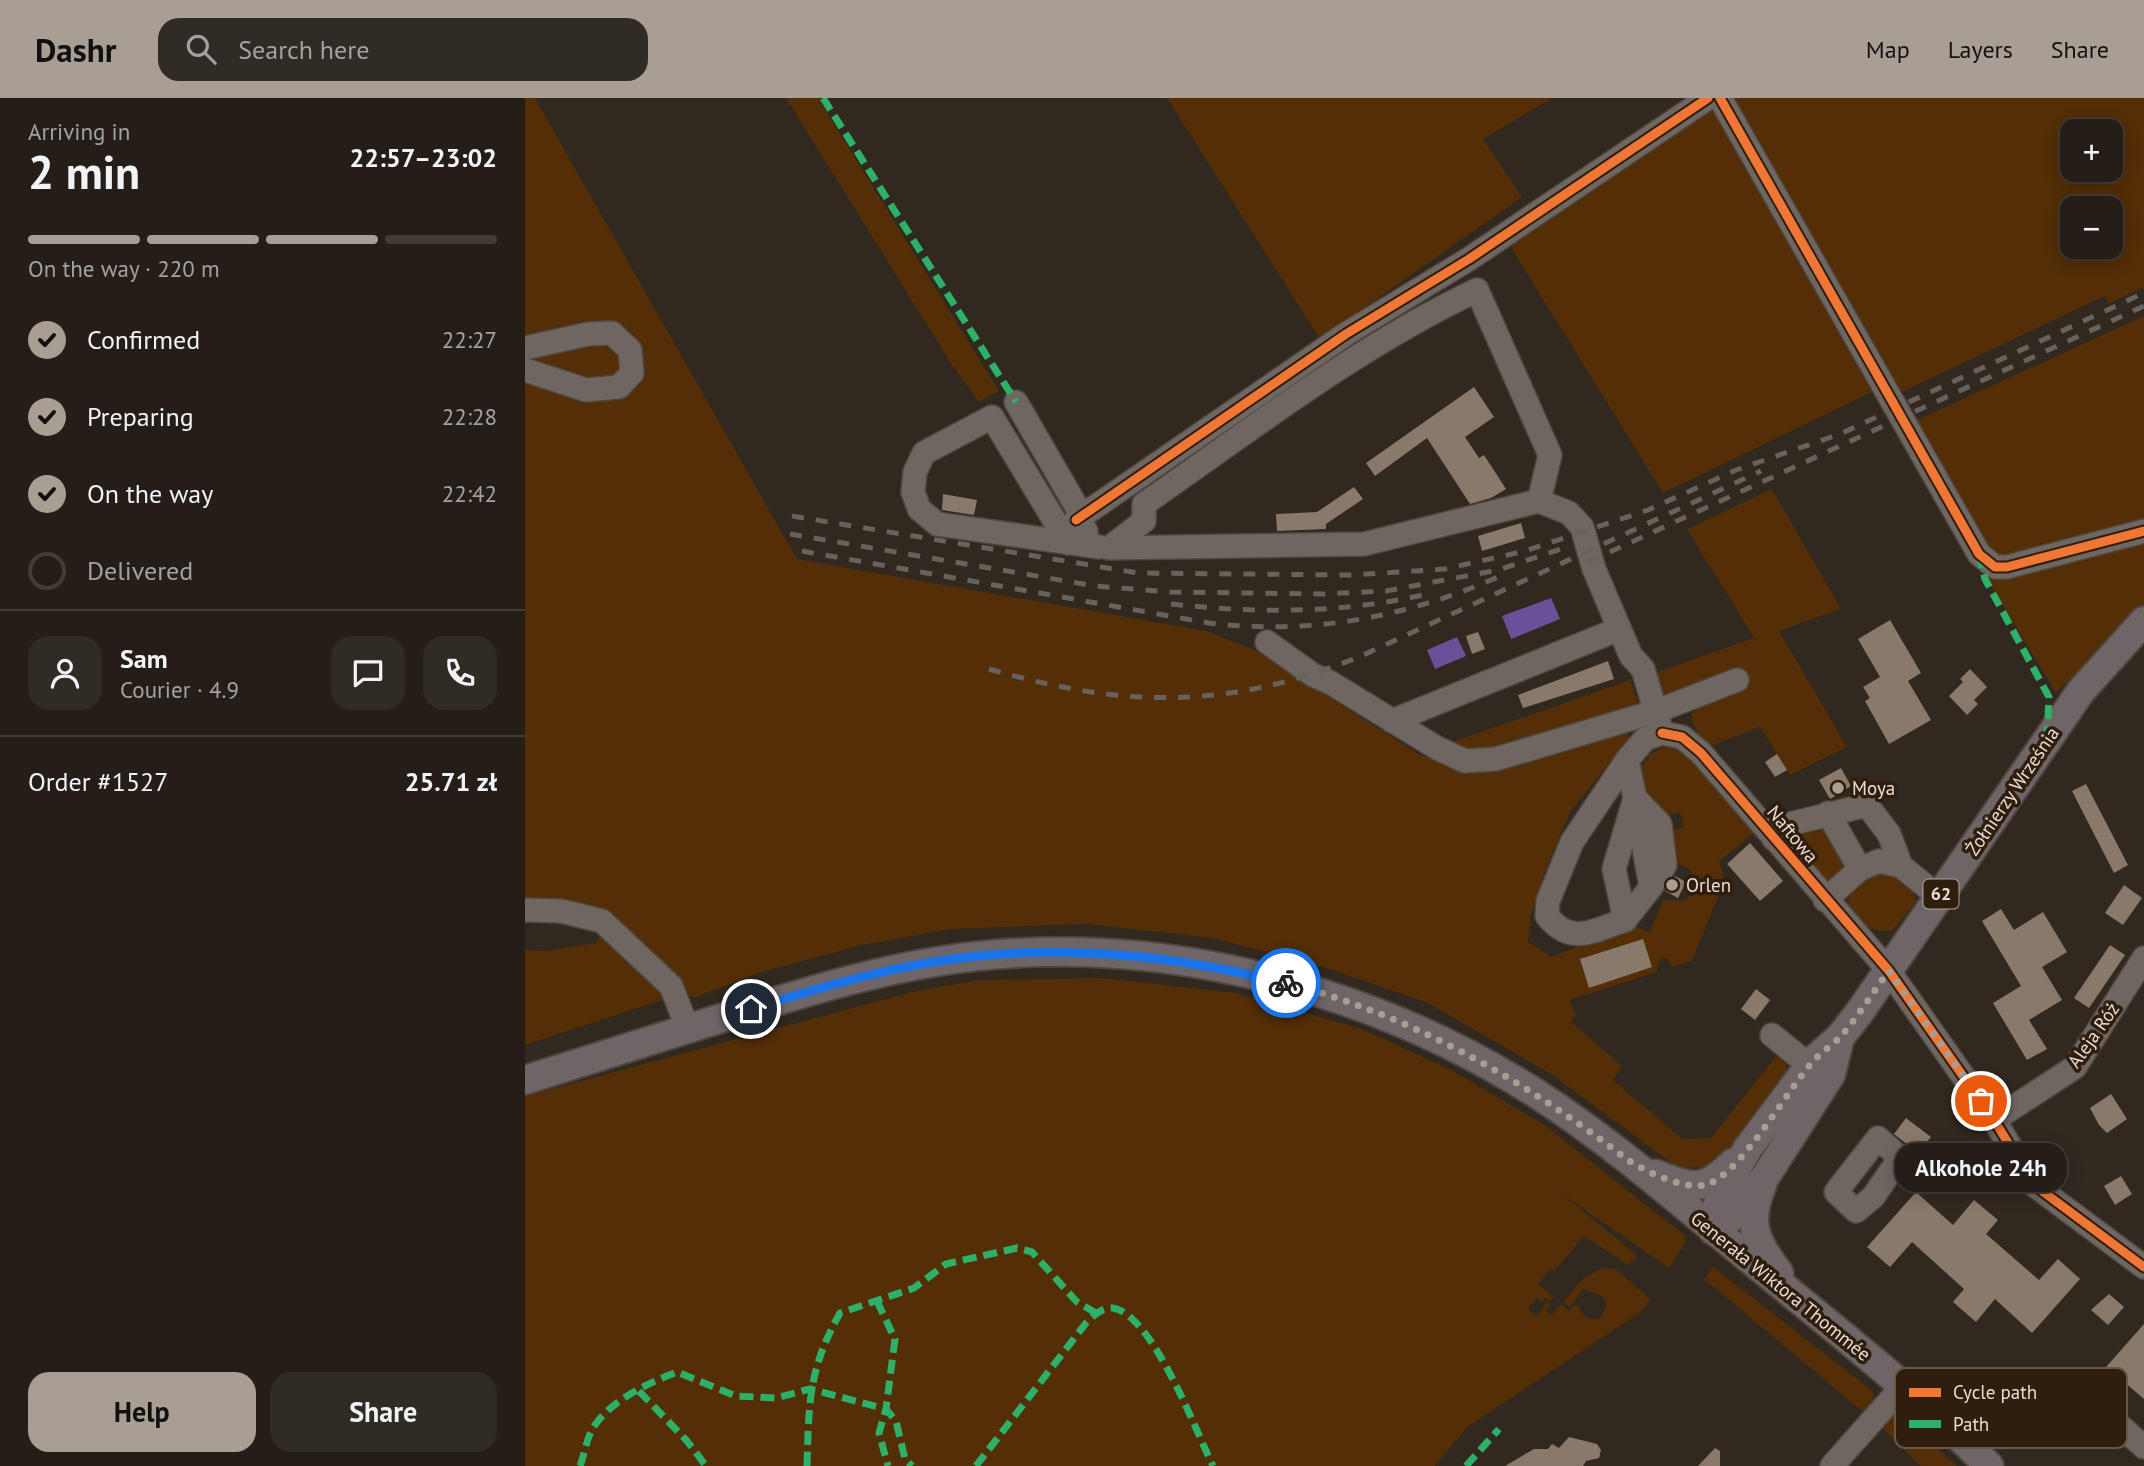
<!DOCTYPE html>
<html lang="en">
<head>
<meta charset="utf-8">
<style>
  :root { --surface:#251e18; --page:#312b25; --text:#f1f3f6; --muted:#a3a2a2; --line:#423c37; --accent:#a99e94 }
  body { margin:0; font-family:"PT Sans",sans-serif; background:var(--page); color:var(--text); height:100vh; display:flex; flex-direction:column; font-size:26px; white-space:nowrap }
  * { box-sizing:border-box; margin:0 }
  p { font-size:23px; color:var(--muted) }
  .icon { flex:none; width:38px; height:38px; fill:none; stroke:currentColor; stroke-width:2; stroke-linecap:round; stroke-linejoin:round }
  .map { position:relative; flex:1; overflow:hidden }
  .sheet { display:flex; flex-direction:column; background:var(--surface); width:525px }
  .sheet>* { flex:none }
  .controls { position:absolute; left:1535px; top:21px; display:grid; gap:14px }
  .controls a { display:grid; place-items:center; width:63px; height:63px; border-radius:14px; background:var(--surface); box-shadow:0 4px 18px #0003,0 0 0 2px var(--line); font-size:35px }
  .pin { position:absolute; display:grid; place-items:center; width:60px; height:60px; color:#fff; margin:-30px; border:4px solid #fff; border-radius:50%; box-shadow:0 2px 7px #0007 }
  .courier { position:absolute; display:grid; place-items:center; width:70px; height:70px; margin:-35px; border:5px solid #1a73e8; border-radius:50%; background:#fff; color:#222; box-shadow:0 2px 9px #0007 }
  .bubble { position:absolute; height:49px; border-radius:21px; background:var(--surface); box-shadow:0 4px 18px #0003,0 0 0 2px var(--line); font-size:23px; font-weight:600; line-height:49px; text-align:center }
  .summary em { font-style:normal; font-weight:600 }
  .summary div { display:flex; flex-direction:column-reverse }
  .summary { display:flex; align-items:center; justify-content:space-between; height:119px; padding:0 28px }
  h1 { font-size:46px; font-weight:600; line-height:52px }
  .bar { display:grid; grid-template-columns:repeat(4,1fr); gap:10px 7px; align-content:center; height:84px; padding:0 28px }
  .bar i { height:9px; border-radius:5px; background:var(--line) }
  .bar .active { background:var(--accent) }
  .bar p { grid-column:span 4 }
  .line { display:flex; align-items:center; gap:18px; padding:0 28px; border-top:2px solid var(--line) }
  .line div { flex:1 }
  .round { display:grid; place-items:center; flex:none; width:74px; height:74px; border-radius:21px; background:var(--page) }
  ol { padding:0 28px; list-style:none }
  li { display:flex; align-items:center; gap:21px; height:77px }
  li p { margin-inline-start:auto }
  li .icon { padding:7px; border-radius:50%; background:var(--accent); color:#111; stroke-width:4 }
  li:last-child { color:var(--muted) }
  li i { width:38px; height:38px; border:4px solid var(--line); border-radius:50% }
  .cta { display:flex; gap:14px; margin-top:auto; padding:14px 28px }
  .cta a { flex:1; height:80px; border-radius:21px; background:var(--accent); color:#111; font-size:28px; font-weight:600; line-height:80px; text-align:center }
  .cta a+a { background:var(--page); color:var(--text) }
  header { display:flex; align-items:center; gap:42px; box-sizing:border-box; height:98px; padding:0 35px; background:var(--accent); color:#111 }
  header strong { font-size:33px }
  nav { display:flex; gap:38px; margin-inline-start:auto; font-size:24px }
  .search { width:490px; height:63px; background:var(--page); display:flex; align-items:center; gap:18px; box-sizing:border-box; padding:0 24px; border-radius:21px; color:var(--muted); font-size:26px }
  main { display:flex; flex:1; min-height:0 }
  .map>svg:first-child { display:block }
  .green { fill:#532e07; fill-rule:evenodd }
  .water { fill:#69519a }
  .building { fill:#89796b }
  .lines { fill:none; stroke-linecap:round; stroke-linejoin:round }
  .minor-casing { stroke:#4f463f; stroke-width:26 }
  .major-casing { stroke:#4f463f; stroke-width:32 }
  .minor { stroke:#6e6660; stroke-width:23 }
  .major { stroke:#6e6666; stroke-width:28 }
  .rail { stroke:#68625c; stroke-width:5; stroke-dasharray:12 12; stroke-linecap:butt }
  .quiet { stroke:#2db169; stroke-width:7; stroke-dasharray:14 7; stroke-linecap:butt }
  .cycleway-casing { stroke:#2f1d0e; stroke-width:13 }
  .cycleway { stroke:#f07635; stroke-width:9 }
  .done { stroke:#a99e94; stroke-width:7; stroke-dasharray:0 12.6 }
  .route { stroke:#1a73e8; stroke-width:9 }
  .poi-dot { fill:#a99e94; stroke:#2f1d0e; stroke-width:2.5 }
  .labels { text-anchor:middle; stroke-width:7; stroke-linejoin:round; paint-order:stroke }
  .shield { fill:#2f1d0e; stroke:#b1a398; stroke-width:2 }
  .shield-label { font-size:18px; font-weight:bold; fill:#e9ddd3 }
  .poi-label { font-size:19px; fill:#e9ddd3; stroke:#2f1d0e; text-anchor:start }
  .street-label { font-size:19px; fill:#e9ddd3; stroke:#2f1d0e }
  .key { fill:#2f1d0e; stroke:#675749; stroke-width:2 }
  .key-label { font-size:19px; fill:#e9ddd3 }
</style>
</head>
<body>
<header>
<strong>Dashr</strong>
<div class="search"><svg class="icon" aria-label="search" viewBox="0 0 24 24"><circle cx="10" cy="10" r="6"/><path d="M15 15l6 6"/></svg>Search here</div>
<nav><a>Map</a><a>Layers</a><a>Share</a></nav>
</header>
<main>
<section class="sheet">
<div class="summary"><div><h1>2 min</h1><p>Arriving in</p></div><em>22:57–23:02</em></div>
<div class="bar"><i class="active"></i><i class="active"></i><i class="active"></i><i></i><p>On the way · 220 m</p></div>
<ol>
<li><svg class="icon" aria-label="check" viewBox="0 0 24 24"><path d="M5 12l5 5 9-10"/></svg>Confirmed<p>22:27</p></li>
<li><svg class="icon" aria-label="check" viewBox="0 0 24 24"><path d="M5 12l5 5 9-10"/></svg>Preparing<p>22:28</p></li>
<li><svg class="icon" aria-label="check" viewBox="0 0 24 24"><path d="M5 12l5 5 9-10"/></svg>On the way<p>22:42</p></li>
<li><i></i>Delivered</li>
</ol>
<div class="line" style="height:126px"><a class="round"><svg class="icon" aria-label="person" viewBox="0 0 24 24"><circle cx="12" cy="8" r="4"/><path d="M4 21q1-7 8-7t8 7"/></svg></a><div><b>Sam</b><p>Courier · 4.9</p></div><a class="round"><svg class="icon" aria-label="chat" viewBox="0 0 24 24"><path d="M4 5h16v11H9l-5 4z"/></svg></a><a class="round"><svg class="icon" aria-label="phone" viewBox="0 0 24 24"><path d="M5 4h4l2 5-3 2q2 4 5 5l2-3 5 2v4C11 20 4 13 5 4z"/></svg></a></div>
<div class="line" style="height:91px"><div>Order #1527</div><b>25.71 zł</b></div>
<div class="cta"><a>Help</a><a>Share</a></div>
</section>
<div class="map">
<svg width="1619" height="1368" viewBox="0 0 1619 1368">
  <rect width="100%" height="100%" fill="#312820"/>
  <!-- green -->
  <g class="green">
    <path d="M0 0H10L272 461 681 533 732 553 895 657 940 670 1095 629 1105 639 1045 714 1018 778 1006 817 1003 844 1026 859 1107 827 1125 834 1138 802 1160 803 1170 789 1165 771 1144 762 1148 733 1159 729 1155 715 1139 717 1121 697 1114 681C1118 659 1126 653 1147 647L1163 656 1230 734 1194 764 1200 782 1167 863 1146 869 1144 862 1139 859 1133 864 1132 874 1044 902 1051 917 1046 924 1097 968 1088 982 1157 1041 1186 1040 1251 958 1261 964V976L1197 1060 1178 1069 1160 1070 1148 1066 1026 976 903 905 799 869 688 840 561 826 427 831 337 847 233 875 169 900 162 896 140 868 124 856 137 902 0 947V852L20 853 72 845 77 828 107 842 67 808 22 803 0 807Z"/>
    <polygon points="261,0 293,0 474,293 454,304 427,267"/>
    <polygon points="642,0 1027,0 958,41 997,99 795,241"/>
    <path d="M1209 0H1619V189L1583 206 1582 197 1377 294 1206 2ZM1547 33H1586V72H1547ZM1547 110H1586V149H1547Z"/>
    <polygon points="1188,3 1247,106 1347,294 1138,395 988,153 986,145"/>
    <polygon points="1619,218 1619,507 1531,595 1372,331"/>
    <path d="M1247 391 1316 511 1254 533 1322 649 1265 677 1235 629 1180 650 1168 626 1166 616C1183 601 1209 601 1225 585L1211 577 1147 597 1135 594 1127 576 1229 540 1162 431Z"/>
    <polygon points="1105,582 1112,602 1111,608 972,652 936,652 922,646"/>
    <polygon points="1297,728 1322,770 1309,783 1300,783 1269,746 1269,739 1277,729"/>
    <path d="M1362 774C1378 782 1388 785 1391 804L1367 833C1310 835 1309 775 1362 774Z"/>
    <path d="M577 880 711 895 837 931 928 973 1021 1028 1158 1136 1161 1144 1144 1170 1037 1096 1113 1158 1103 1167 1059 1138 1029 1173 1026 1171 1013 1186 1029 1199 1025 1203 1020 1200 1016 1204 1011 1200 1003 1211 1012 1219 1022 1204 1026 1207 1021 1213 1027 1217 1036 1206 1044 1213 1051 1206C1058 1215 1061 1226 1076 1219L1082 1207C1078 1192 1068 1197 1058 1191L1045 1209 1038 1204 1059 1180 1077 1170 1090 1171 1096 1175 1126 1202 1113 1216 942 1329 910 1368H0V998L387 894 453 882Z"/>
    <polygon points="1188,1169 1348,1293 1349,1305 1343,1318 1179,1181"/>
    <polygon points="1372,1315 1432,1368 1396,1368 1355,1328"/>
  </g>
  <!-- water -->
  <g class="water">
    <polygon points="1026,500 1035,521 986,541 977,518"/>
    <polygon points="932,539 941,558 910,571 902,552"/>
  </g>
  <!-- building -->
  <g class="building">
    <polygon points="949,289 969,319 940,339 954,360 959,357 981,391 966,400 945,406 902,340 850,378 841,365"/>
    <polygon points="829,389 838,401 801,426 801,431 752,433 751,416 792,414"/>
    <polygon points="418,396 452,402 449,417 417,412"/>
    <polygon points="996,425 1000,440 957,453 953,438"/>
    <polygon points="1365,522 1396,575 1383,583 1406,622 1364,646 1340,603 1345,600 1338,589 1355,579 1333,541"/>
    <polygon points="953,534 960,551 947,556 941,538"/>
    <polygon points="1083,563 1089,581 998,610 993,597"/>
    <polygon points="1445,571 1462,589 1449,602 1453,606 1442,617 1424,598 1438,584 1435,581"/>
    <polygon points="1252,656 1262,672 1250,679 1240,664"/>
    <polygon points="1316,670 1326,688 1305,701 1294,682"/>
    <polygon points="1561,686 1603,767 1589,775 1547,693"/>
    <polygon points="1225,745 1258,783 1235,803 1202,766"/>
    <polygon points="1150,778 1161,784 1153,800 1140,793"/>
    <polygon points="1599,787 1617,800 1598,827 1580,815"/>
    <polygon points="1476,811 1489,832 1518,814 1542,854 1517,869 1537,902 1504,922 1522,951 1502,962 1468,905 1496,888 1457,823"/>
    <polygon points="1118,841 1127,869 1064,890 1055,861"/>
    <polygon points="1585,847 1600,857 1564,910 1549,900"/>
    <polygon points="1231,891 1245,902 1230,922 1216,911"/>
    <polygon points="1586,996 1602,1021 1582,1035 1574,1027 1565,1010"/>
    <polygon points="1381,1020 1406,1039 1393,1055 1369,1036"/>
    <polygon points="1428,1053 1442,1065 1432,1077 1418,1066"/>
    <polygon points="1596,1078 1607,1096 1590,1107 1579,1088"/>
    <polygon points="1391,1094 1428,1127 1449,1102 1473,1122 1461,1136 1514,1182 1533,1161 1555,1181 1507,1235 1470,1201 1451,1224 1428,1204 1439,1191 1387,1144 1365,1169 1342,1149"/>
    <polygon points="1584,1196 1599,1209 1583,1227 1566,1212"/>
    <polygon points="1619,1226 1619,1301 1591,1277 1568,1302 1585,1316 1575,1327 1568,1322 1561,1331 1512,1293 1525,1277 1545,1294 1560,1279 1567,1285"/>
    <polygon points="1044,1339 1072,1346 1076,1352 1074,1360 1061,1363 1058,1368 980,1368 1009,1351 1023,1351 1027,1346 1034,1350"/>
    <polygon points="1190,1350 1195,1353 1195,1368 1173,1368"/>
  </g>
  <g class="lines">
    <defs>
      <g id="minor">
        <polyline points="1195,0 1454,456 1470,469 1482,469 1619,433"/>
        <polyline points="0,250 63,236 87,235 105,252 107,275 94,289 61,292 0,272"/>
        <polyline points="491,304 557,418"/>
        <path d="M1014 403 1025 357 952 192C832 249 727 331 619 406V423L584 450 839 446 1014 403 1044 415 1057 429 1069 471 1106 558 1118 571 1137 635"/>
        <polyline points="543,445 467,319 399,355 390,374 388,394 394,411 412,426 574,449"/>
        <polyline points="561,447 561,433 551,422 821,236 944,161 1183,0"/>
        <polyline points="742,544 788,577 806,585 912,650 940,663 971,661 1132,613 1212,582"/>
        <polyline points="867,623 1094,531"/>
        <polyline points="1137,635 1157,639 1176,655 1364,873 1469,1022 1509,1087 1619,1169"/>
        <path d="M1102 662 1110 700 1089 771 1100 822C1068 833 1046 848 1022 818L1023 803 1047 744 1102 662 1120 641 1137 635"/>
        <polyline points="1110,700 1135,726 1140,767 1126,789"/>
        <polyline points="1303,715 1335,771"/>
        <polyline points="1249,741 1265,726 1342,707 1364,736 1376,768 1414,799"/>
        <polyline points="1300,802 1335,771 1354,763 1376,768"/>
        <polyline points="0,812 36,813 77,823 146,888 163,931"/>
        <polyline points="1100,822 1126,789 1111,706"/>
        <polyline points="1247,937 1285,968"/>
        <polyline points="1469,1022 1550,969 1619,860"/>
        <polygon points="1353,1040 1375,1060 1348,1099 1331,1113 1311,1094"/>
        <polyline points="1595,1328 1619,1349"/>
        <polyline points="1307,1368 1378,1288"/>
      </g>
      <g id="major">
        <path d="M0 982C66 961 131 941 197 920 280 894 366 867 453 858 647 838 849 892 1012 996 1088 1045 1157 1106 1227 1163 1308 1230 1391 1294 1464 1368"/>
        <path d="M1130 1076C1168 1090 1178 1095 1208 1065"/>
        <path d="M1237 1087C1221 1125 1230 1144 1254 1175"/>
        <polyline points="1188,1132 1194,1101 1223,1050 1289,962 1315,939 1334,915 1556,593 1619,523"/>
        <polyline points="1188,1132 1208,1118 1240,1079 1306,976 1315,939"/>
      </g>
    </defs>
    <!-- minor casing -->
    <use href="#minor" class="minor-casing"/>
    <!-- major casing -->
    <use href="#major" class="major-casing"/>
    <!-- minor -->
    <use href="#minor" class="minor"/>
    <!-- major -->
    <use href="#major" class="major"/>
    <!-- rail -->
    <g class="rail">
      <polyline points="267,418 613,475 826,477 920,471 1000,453 1123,412 1211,372 1315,336 1619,195"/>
      <polyline points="265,436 570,488 645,494 798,496 861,493 973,472 1039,450"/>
      <path d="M277 453 684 525C785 537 879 520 973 479"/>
      <polyline points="1063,464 1619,208"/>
      <path d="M646 506C731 515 813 516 898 497"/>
      <path d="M464 571C599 610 702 612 834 559L1236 373"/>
    </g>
    <!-- quiet -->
    <g class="quiet">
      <polyline points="298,0 491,304"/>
      <polyline points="1454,456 1460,481 1524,599 1522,640"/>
      <polyline points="352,1203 370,1241 361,1311 354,1335 363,1368"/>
      <polyline points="114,1293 162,1343 181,1368"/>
      <path d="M55 1368C60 1355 62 1337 70 1327 87 1302 125 1284 152 1274L211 1298 251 1300 285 1291 361 1311 371 1323 380 1361 387 1368"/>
      <path d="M282 1368C284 1305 283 1272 315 1215L389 1190 421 1166 492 1150 507 1154 552 1204 571 1215"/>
      <path d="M451 1368 561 1225C568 1218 577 1209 588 1210 627 1216 671 1333 688 1368"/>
      <polyline points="941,1368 974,1331"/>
    </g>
    <defs>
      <g id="cycleway">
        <polyline points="1195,0 1454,456 1470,469 1482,469 1619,433"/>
        <polyline points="551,422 821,236 944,161 1183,0"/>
        <polyline points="1137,635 1157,639 1176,655 1364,873 1469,1022 1509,1087 1619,1169"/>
      </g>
    </defs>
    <!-- cycleway casing -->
    <use href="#cycleway" class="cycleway-casing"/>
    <!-- cycleway -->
    <use href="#cycleway" class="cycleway"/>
  </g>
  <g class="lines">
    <!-- done -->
    <path class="done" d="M761 885C886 917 997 981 1099 1059 1116 1072 1162 1094 1183 1086 1217 1074 1263 991 1289 962 1298 953 1309 946 1317 937 1334 917 1348 894 1364 873L1456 1003"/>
    <!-- route -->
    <path class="route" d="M226 911C300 888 377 865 454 858 558 847 661 860 761 885"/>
  </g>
  <!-- markers -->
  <g class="poi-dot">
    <circle cx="1313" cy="690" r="7"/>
    <circle cx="1147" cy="787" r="7"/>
  </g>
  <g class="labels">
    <!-- shield labels -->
    <rect class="shield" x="1398.5" y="781.5" width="35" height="29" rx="5"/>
    <g class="shield-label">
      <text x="1416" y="802">62</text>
    </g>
    <!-- poi labels -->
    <g class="poi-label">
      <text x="1327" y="697">Moya</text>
      <text x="1161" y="794">Orlen</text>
    </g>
    <!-- street labels -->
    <g class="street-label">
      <text transform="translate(1487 693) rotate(-56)" y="7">Żołnierzy Września</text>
      <text transform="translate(1268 736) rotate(50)" y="7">Naftowa</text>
      <text transform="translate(1568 937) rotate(-55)" y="7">Aleja Róż</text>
      <text transform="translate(1256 1188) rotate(39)" y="7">Generała Wiktora Thommée</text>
    </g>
  </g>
  <!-- legend -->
  <rect x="1370" y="1270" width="232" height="80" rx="10" class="key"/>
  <rect x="1384" y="1290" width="32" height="9" fill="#f07635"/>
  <rect x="1384" y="1322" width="32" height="8" fill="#2db169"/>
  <g class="key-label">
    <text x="1428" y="1301">Cycle path</text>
    <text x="1428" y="1333">Path</text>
  </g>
</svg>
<div class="controls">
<a>+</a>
<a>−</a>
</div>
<div class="pin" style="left:1456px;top:1003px;background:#ea580c"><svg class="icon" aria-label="bag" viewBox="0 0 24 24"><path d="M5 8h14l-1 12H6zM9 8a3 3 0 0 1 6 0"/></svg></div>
<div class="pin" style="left:226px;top:911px;background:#1f2937"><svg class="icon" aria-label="home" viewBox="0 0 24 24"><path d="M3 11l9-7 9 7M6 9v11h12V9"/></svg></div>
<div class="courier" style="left:761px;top:885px"><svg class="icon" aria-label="bike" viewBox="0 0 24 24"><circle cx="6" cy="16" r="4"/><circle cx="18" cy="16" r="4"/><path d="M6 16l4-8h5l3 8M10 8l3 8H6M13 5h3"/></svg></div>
<div class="bubble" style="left:1370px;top:1045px;width:172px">Alkohole 24h</div>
</div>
</main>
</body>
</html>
